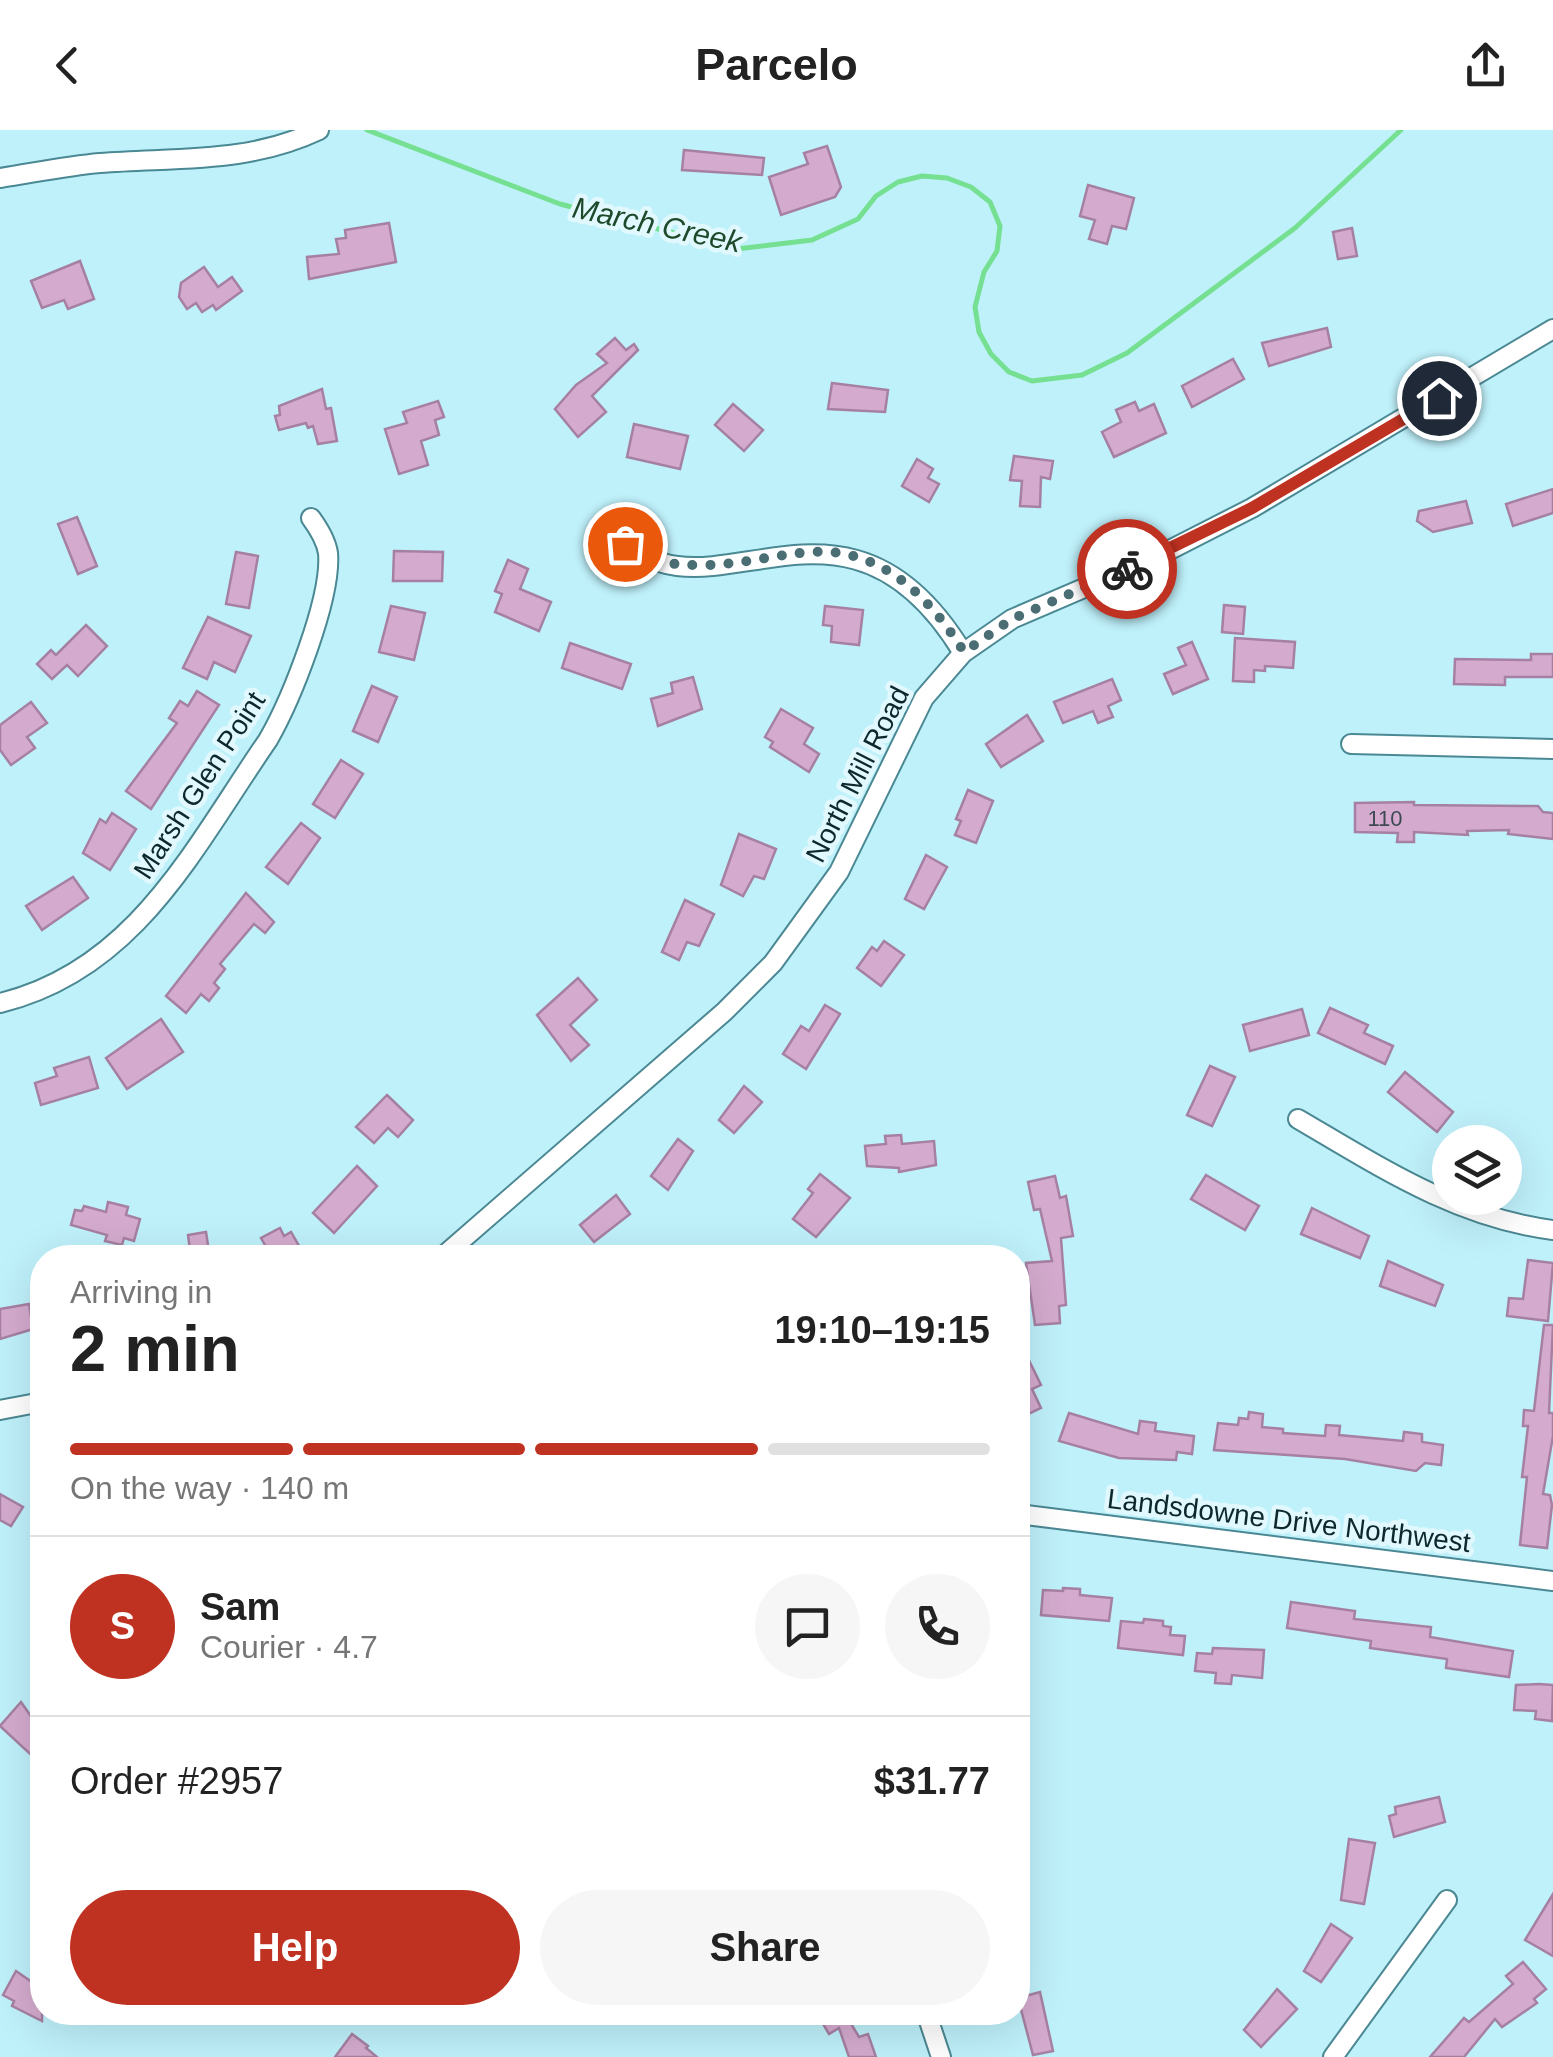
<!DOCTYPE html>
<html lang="en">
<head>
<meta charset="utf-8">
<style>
  :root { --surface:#fff; --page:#f6f6f6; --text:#222; --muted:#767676; --line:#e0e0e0; --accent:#bf3221 }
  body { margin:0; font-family:Helvetica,sans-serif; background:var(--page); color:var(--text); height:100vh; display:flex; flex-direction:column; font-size:38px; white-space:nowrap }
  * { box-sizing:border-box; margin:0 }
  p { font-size:32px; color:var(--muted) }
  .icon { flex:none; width:55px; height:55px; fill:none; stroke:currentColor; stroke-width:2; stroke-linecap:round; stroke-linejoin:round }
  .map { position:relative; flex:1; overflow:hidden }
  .side { position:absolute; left:30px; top:1115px; width:1000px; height:780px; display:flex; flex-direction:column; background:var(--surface); border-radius:40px; box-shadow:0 10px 40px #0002 }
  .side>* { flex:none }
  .tools { position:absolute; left:1432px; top:995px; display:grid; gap:20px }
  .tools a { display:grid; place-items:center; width:90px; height:90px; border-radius:50%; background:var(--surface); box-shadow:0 10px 40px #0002; font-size:50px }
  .pin { position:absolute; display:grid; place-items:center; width:85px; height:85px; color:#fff; margin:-42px; border:5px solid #fff; border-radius:50%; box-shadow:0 2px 10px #0007 }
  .courier { position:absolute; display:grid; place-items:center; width:100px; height:100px; margin:-50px; border:8px solid #bf3221; border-radius:50%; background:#fff; color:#222; box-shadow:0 2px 12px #0007 }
  .overview em { font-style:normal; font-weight:600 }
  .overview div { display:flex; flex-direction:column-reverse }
  .overview { display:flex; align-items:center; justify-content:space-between; height:170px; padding:0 40px }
  h1 { font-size:65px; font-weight:600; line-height:75px }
  .bar { display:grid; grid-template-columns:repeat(4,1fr); gap:15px 10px; align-content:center; height:120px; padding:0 40px }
  .bar i { height:12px; border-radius:8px; background:var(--line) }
  .bar .current { background:var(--accent) }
  .bar p { grid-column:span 4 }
  .line { display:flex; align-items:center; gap:25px; padding:0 40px; border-top:2px solid var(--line) }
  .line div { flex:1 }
  .round { display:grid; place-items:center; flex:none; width:105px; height:105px; border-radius:52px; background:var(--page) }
  .cta { display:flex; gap:20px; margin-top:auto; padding:20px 40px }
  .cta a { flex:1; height:115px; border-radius:60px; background:var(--accent); color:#fff; font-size:40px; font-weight:600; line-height:115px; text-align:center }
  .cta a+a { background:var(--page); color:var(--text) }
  header { display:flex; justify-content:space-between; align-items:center; height:130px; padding:0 40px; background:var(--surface); font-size:45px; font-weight:600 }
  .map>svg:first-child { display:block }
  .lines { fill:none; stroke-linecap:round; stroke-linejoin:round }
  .stream { stroke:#75e091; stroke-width:5 }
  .building { fill:#d4abce; stroke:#a680a2; stroke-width:2.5 }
  .minor-casing { stroke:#4a8893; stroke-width:22 }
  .minor { stroke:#fff; stroke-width:18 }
  .done { stroke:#4b6e74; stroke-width:10; stroke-dasharray:0 18 }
  .route { stroke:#bf3221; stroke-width:12 }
  .labels { text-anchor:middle; stroke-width:9; stroke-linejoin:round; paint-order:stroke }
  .number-label { font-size:22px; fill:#3f4954 }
  .street-label { font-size:28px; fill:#0d282c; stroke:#e1f9fe }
  .water-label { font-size:30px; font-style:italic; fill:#1e492a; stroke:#e1f9fe }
</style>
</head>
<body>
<header><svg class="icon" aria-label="back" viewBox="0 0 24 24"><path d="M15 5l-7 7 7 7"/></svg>Parcelo<svg class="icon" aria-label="share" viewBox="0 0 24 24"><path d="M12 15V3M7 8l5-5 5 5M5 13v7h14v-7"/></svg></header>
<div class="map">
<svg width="1553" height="1927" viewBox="0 0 1553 1927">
  <rect width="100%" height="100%" fill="#bff1fb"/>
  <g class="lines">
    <!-- stream -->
    <polyline class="stream" points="367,0 560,74 737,119 812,110 858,89 876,66 898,52 922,46 947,48 971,57 990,72 1000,96 997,121 984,142 975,177 979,202 991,224 1009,242 1032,251 1082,245 1127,223 1295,98 1401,0"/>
  </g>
  <!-- building -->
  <g class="building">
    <polygon points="827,16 841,57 835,67 781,85 769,47 808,34 804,23"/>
    <polygon points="684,20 764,28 762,45 682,40"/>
    <polygon points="1088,55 1134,68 1126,99 1112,96 1107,114 1089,109 1095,90 1080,86"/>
    <polygon points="389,93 396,132 309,149 307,127 339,124 336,109 346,108 345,100"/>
    <polygon points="1352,98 1357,126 1338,129 1333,102"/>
    <polygon points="80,131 94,169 68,179 64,170 42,178 31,151"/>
    <polygon points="204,137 218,157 232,147 242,161 216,180 213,175 202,182 196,173 187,179 179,167 181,153"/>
    <polygon points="1327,198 1331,217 1269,236 1262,213"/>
    <polygon points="615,208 626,220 634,214 638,220 592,266 606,282 578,307 555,279 576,255 607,233 597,224"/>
    <polygon points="1233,229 1244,249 1192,277 1182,256"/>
    <polygon points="832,253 888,260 885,282 828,279"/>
    <polygon points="322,259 326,279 331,278 337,311 318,314 313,296 308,298 306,293 279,300 275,286 280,285 279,276"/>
    <polygon points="438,271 444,287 435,290 439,305 421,311 428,335 399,344 385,299 407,293 403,282"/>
    <polygon points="1135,272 1139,281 1154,274 1166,303 1114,327 1102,302 1121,292 1116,280"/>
    <polygon points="733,274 763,300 744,321 715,295"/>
    <polygon points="634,294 688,306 680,339 627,327"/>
    <polygon points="1014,326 1053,331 1050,349 1041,347 1040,377 1020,376 1022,351 1010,350"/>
    <polygon points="917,329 933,339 928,348 939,354 929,372 902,356"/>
    <polygon points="1553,359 1553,383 1513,396 1506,374"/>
    <polygon points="1466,371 1472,393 1433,402 1417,391 1419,381"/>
    <polygon points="77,387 97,436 78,444 58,394"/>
    <polygon points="394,421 443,422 442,451 393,451"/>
    <polygon points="236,422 258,426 249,478 226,474"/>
    <polygon points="508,430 528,439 520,459 551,472 539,501 495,482 502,464 495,461"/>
    <polygon points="1224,475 1245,477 1243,504 1222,502"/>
    <polygon points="391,476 425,483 414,530 379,522"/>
    <polygon points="825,476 863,480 859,515 831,512 832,496 823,495"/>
    <polygon points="208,487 251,506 235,542 214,532 207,549 183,538"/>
    <polygon points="86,495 107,516 78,546 67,535 52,549 37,534 51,520 56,525"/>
    <polygon points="1235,508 1295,512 1293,538 1265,536 1265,541 1254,540 1254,552 1233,551"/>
    <polygon points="1192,512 1208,549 1173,564 1164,544 1186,535 1178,518"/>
    <polygon points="570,513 631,534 622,559 562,538"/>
    <polygon points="1531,524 1553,524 1553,547 1505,547 1505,555 1454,554 1455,529 1531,530"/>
    <polygon points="693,547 702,579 658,596 651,569 673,563 671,553"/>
    <polygon points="1112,549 1121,570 1108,576 1113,587 1098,593 1093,581 1063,593 1054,572"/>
    <polygon points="372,556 397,567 378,612 353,601"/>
    <polygon points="197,561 219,575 151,679 126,661 177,593 169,588 180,571 188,576"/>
    <polygon points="31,572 47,593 27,607 35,618 11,635 0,620 0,595"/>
    <polygon points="781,579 813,598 804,614 819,624 809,642 770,617 773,612 765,607"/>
    <polygon points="1027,585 1043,611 1001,637 986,614"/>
    <polygon points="341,630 363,644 335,688 313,674"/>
    <polygon points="968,660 993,671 976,713 955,705 961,691 956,689"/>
    <polygon points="1414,672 1414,675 1538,676 1543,682 1553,683 1553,709 1508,704 1509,700 1467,701 1468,705 1414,702 1414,712 1397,712 1398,703 1355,702 1355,673"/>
    <polygon points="112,683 136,699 110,740 83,723 100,689 106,693"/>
    <polygon points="301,693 320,708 288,754 266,737"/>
    <polygon points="739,704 776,719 764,749 754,746 743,766 721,755"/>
    <polygon points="926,725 947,737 924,779 905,769"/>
    <polygon points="73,747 88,768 42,800 26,776"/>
    <polygon points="246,763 274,792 265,803 254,794 220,834 225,839 214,853 219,858 209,871 201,864 186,883 166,866"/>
    <polygon points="685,770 714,784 699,816 687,812 679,830 662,822"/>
    <polygon points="884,811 904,825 881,856 857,838 872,817 877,821"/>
    <polygon points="578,848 597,870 570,895 589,915 571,931 537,885"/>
    <polygon points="825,875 840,884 806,939 783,924 801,896 809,901"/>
    <polygon points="1330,878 1368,895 1364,903 1393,916 1385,934 1318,903"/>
    <polygon points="1302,879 1309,905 1250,921 1243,895"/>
    <polygon points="161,889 183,922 127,959 106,928"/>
    <polygon points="89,927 98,958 41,975 35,953 57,946 54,938"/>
    <polygon points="1210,936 1235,947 1212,996 1187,985"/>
    <polygon points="1405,942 1453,982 1437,1002 1388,962"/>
    <polygon points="744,956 762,972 734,1003 719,990"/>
    <polygon points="387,965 413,990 398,1007 388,998 374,1013 356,997"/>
    <polygon points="901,1005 902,1014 934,1011 936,1035 899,1042 899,1038 867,1036 865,1016 886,1014 885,1006"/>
    <polygon points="678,1009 693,1021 668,1060 651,1046"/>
    <polygon points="357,1036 377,1056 334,1103 313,1083"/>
    <polygon points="820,1044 850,1068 816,1107 793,1089 813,1063 808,1059"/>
    <polygon points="1206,1045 1259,1076 1245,1100 1191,1069"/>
    <polygon points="1055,1046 1060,1068 1066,1066 1073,1106 1061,1108 1066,1175 1059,1176 1060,1193 1035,1195 1026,1133 1052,1131 1040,1079 1034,1080 1028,1052"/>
    <polygon points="616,1065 630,1084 594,1112 580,1095"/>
    <polygon points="108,1072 128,1077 126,1085 140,1089 134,1111 124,1108 122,1115 105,1111 107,1105 71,1095 75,1080 82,1081 84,1076 106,1082"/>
    <polygon points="1312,1078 1369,1106 1360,1128 1301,1104"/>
    <polygon points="280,1098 284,1106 291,1102 306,1128 243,1128 265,1115 261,1108"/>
    <polygon points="206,1102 210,1128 191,1128 188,1105"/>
    <polygon points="1528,1130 1553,1133 1548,1191 1507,1186 1509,1168 1523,1169"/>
    <polygon points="1388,1131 1443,1155 1435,1176 1380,1156"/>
    <polygon points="29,1174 33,1199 0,1209 0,1179"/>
    <polygon points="1544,1195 1553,1195 1549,1283 1553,1283 1553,1306 1543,1364 1550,1365 1552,1375 1547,1418 1520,1415 1527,1347 1522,1347 1528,1296 1523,1296 1524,1280 1534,1281"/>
    <polygon points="1018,1208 1041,1255 1032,1259 1041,1278 1022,1287 1018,1275"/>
    <polygon points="1249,1282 1263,1284 1262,1297 1283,1299 1283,1303 1325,1306 1326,1295 1340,1296 1339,1305 1403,1311 1404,1302 1422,1304 1422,1312 1443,1315 1441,1335 1425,1333 1416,1341 1345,1329 1214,1320 1218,1293 1238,1295 1239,1288 1248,1289"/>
    <polygon points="1069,1283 1138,1304 1140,1291 1156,1293 1155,1301 1194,1306 1192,1324 1177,1322 1176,1330 1119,1328 1059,1311"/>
    <polygon points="0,1364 23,1377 11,1396 0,1390"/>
    <polygon points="1063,1458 1080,1459 1080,1465 1112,1468 1109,1491 1041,1485 1043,1460 1063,1461"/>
    <polygon points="1291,1472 1355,1481 1354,1489 1431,1497 1430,1507 1513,1521 1509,1547 1446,1538 1447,1529 1370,1518 1371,1511 1287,1498"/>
    <polygon points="1144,1489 1163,1491 1163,1496 1171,1497 1170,1505 1185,1506 1183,1525 1118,1518 1121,1491 1143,1493"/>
    <polygon points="1213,1518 1264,1520 1262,1548 1232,1545 1231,1554 1215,1553 1216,1543 1195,1541 1197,1523 1212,1524"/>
    <polygon points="1539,1554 1553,1555 1552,1591 1535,1589 1536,1581 1514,1580 1516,1555"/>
    <polygon points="21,1572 42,1602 42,1635 0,1596"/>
    <polygon points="1439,1667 1445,1692 1394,1707 1389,1686 1396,1684 1395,1677"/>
    <polygon points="1349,1709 1375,1713 1364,1774 1341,1770"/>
    <polygon points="1553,1764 1553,1826 1525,1810"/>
    <polygon points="1331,1794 1352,1808 1321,1852 1304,1841"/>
    <polygon points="1523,1832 1546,1859 1534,1869 1537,1873 1502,1897 1495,1889 1464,1927 1430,1927 1464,1888 1469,1892 1513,1854 1506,1846"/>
    <polygon points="16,1841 42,1859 42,1891 12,1876 14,1871 3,1865"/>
    <polygon points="1277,1859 1297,1879 1261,1917 1244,1900"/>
    <polygon points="1040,1862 1053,1921 1033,1925 1018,1868"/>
    <polygon points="816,1882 844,1882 859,1907 868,1904 876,1927 849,1927 839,1898 829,1904"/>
    <polygon points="352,1904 368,1916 366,1918 377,1927 335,1927"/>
  </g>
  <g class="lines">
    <defs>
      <g id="minor">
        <path d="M0 48C33 43 66 36 100 33 177 27 247 34 319 0"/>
        <path d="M614 400C703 509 841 322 963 523"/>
        <polyline points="1351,614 1553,619"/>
        <path d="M0 873C136 840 194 717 268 610 291 570 332 468 328 423 326 410 319 399 311 388"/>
        <path d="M1298 989C1380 1037 1457 1088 1553 1100"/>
        <polyline points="441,1128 724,882 773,833 839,742 924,568 963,523 1012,489 1154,428 1252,378 1553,199"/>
        <polyline points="0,1280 42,1272"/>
        <polyline points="1018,1384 1553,1451"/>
        <polyline points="926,1882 941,1927"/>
        <polyline points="1333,1927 1447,1770"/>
      </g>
    </defs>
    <!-- minor casing -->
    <use href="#minor" class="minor-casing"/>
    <!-- minor -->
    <use href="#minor" class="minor"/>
  </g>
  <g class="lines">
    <!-- done -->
    <path class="done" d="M625 414C648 431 668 435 697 435 736 436 772 425 811 422 881 417 930 468 964 522L1012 489 1127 439"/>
    <!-- route -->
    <polyline class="route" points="1127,439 1252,378 1439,268"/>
  </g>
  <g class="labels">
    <!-- number labels -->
    <g class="number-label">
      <text x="1385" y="696">110</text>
    </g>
    <!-- street labels -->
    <g class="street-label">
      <text transform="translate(857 644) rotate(-63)" y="10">North Mill Road</text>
      <text transform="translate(199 655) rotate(-57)" y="10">Marsh Glen Point</text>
      <text transform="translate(1289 1390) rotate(7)" y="10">Landsdowne Drive Northwest</text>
    </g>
    <!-- water labels -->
    <g class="water-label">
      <text transform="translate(657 95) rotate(12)" y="10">March Creek</text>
    </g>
  </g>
</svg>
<div class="tools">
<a><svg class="icon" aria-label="layers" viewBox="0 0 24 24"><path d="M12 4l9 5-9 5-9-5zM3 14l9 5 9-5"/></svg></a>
</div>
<div class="pin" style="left:625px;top:414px;background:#ea580c"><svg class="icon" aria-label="bag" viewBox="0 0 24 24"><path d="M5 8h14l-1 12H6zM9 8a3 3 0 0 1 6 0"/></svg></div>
<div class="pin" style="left:1439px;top:268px;background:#1f2937"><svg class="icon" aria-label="home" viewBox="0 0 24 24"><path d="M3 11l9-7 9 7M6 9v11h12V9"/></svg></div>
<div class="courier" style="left:1127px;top:439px"><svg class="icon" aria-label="bike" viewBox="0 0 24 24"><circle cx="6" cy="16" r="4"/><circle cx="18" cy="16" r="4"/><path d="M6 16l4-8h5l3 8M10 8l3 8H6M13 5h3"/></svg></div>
<section class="side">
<div class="overview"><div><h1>2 min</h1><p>Arriving in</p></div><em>19:10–19:15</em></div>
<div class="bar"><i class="current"></i><i class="current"></i><i class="current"></i><i></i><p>On the way · 140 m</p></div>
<div class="line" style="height:180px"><b class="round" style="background:var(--accent);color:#fff">S</b><div><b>Sam</b><p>Courier · 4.7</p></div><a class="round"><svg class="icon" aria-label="chat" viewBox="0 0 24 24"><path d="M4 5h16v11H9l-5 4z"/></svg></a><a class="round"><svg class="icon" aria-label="phone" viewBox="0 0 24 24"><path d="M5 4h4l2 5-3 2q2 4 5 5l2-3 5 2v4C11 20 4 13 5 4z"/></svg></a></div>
<div class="line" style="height:130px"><div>Order #2957</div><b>$31.77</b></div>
<div class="cta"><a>Help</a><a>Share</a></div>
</section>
</div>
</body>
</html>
